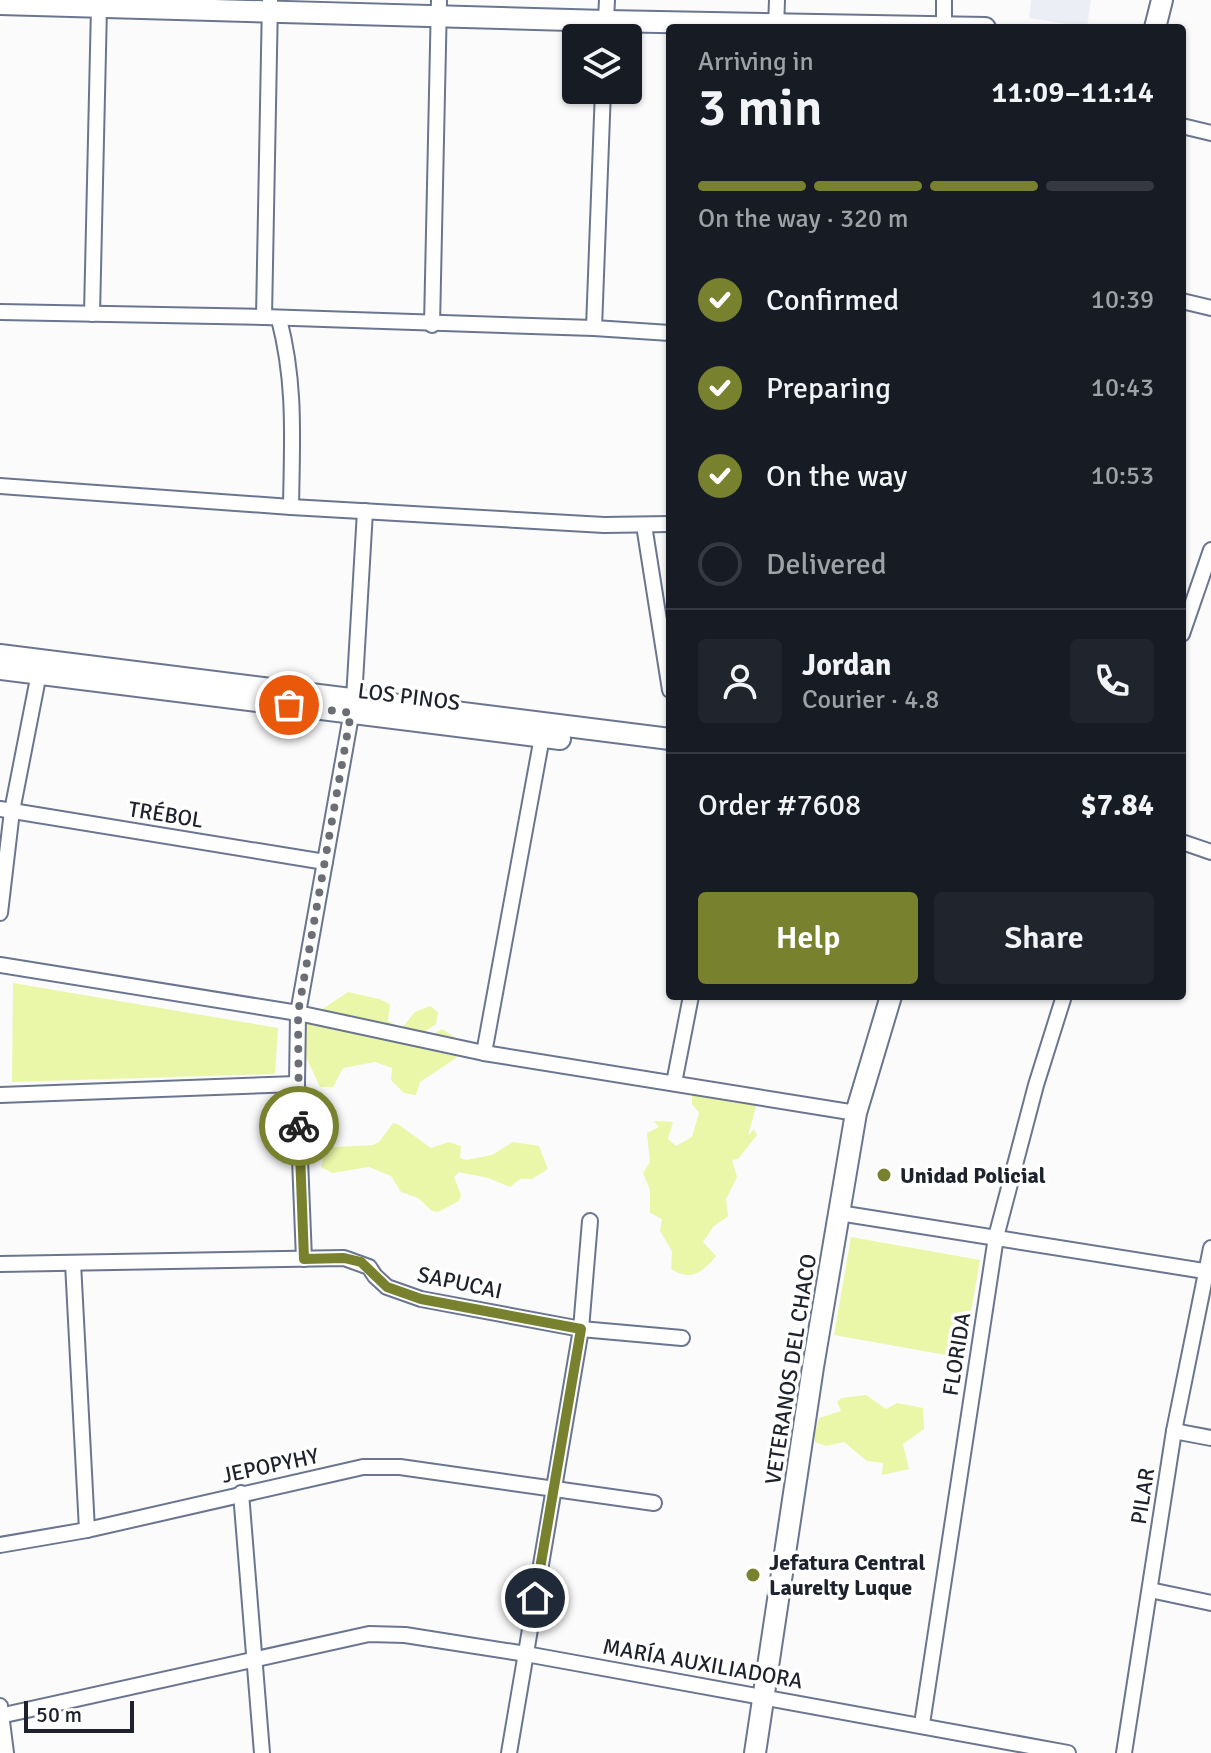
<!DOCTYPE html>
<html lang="en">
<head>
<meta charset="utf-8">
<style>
  :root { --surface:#171b24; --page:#20242c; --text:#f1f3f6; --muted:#9ea1a6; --line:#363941; --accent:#78822e }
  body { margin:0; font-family:Signika,sans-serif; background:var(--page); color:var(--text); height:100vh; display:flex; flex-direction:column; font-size:30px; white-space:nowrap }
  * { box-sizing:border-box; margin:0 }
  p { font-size:26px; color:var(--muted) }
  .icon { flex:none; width:44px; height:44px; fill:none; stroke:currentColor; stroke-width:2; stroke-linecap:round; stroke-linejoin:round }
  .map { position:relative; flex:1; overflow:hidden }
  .drawer { position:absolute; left:666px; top:24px; width:520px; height:976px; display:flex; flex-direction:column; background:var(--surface); border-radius:8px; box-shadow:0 2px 6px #0004 }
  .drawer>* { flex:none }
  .tools { position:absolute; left:562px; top:24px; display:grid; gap:16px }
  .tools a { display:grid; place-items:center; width:80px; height:80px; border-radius:8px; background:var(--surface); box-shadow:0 2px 6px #0004; font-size:40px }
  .scale { position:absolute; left:24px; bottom:20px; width:110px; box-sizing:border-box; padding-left:8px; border:4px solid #1e222c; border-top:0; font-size:22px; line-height:28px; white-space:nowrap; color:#1e222c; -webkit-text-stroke:6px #fff; paint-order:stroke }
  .pin { position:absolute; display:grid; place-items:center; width:68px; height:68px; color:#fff; margin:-34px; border:4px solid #fff; border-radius:50%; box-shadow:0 2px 8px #0007 }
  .courier { position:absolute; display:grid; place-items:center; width:80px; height:80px; margin:-40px; border:6px solid #78822e; border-radius:50%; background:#fff; color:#222; box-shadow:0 2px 10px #0007 }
  .summary em { font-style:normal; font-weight:600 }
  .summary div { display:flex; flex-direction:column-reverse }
  .summary { display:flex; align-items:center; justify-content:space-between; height:136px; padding:0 32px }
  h1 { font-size:52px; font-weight:600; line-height:60px }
  .bar { display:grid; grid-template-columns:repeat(4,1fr); gap:12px 8px; align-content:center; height:96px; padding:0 32px }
  .bar i { height:10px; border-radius:6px; background:var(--line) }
  .bar .on { background:var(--accent) }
  .bar p { grid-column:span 4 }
  .line { display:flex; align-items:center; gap:20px; padding:0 32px; border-top:2px solid var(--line) }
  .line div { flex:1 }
  .round { display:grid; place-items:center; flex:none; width:84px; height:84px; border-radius:8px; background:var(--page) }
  ol { padding:0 32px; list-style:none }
  li { display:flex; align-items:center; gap:24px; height:88px }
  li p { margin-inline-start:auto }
  li .icon { padding:8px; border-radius:50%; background:var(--accent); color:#fff; stroke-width:4 }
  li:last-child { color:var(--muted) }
  li i { width:44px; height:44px; border:4px solid var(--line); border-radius:50% }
  .primary-button { display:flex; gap:16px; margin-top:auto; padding:16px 32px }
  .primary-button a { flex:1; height:92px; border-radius:8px; background:var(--accent); color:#fff; font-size:32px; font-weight:600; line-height:92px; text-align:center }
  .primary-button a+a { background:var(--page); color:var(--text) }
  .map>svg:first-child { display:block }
  .built { fill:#ebeef5 }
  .green { fill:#eaf7a9 }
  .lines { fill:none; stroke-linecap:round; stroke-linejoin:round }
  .street-casing { stroke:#6a758f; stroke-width:18 }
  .secondary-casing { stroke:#6a758f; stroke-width:24 }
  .street { stroke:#fff; stroke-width:14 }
  .secondary { stroke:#fff; stroke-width:20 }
  .done { stroke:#6b6e74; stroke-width:8; stroke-dasharray:0 14.4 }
  .route { stroke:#78822e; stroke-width:10 }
  .poi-dot { fill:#78822e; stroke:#fff; stroke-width:3 }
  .labels { text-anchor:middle; stroke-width:7; stroke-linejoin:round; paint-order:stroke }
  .street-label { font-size:22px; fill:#1e222c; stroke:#fff }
  .poi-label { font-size:22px; font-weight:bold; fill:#1e222c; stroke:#fff; text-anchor:start }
</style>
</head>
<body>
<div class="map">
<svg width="1211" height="1753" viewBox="0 0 1211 1753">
  <rect width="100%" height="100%" fill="#fbfbfb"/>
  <!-- built -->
  <polygon class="built" points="1031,0 1091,0 1087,27 1029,18"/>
  <!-- green -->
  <g class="green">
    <polygon points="13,983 278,1028 275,1074 12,1082"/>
    <polygon points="348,992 379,999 390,1004 388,1021 402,1028 415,1012 430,1006 438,1012 436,1024 426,1031 427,1038 442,1029 462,1042 456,1058 420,1082 416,1095 404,1093 391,1080 392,1068 375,1062 343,1068 333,1087 320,1087 306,1057 303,1022"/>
    <path d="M692 1092H760L748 1136 754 1129 757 1135 738 1159 732 1160 737 1177 726 1199 728 1216 713 1227 703 1242 716 1256C703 1272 691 1282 671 1269L672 1251 660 1231 662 1219 650 1213V1190L643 1173 650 1162 647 1133 659 1127 654 1121 673 1122 668 1139 676 1146 692 1137 699 1113 692 1104Z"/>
    <polygon points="393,1123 399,1125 431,1148 449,1142 461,1146 460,1158 466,1160 492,1155 513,1142 539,1146 548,1169 532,1179 520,1179 510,1187 488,1178 459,1172 454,1177 461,1195 459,1201 438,1212 432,1211 418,1198 401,1192 391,1176 369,1167 332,1173 321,1167 324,1156 334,1147 373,1145 379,1142"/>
    <polygon points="851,1237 980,1260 963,1358 834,1335"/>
    <polygon points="866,1395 886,1409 897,1403 923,1408 924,1429 903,1444 909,1469 882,1475 883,1463 867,1461 844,1442 826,1446 815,1442 814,1436 819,1418 841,1411 837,1402 841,1398"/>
  </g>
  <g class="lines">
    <defs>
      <g id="street">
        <polyline points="776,28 777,0"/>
        <polyline points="944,28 944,0"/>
        <polyline points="605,38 607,0"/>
        <polyline points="1182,126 1211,133"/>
        <polyline points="1182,301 1211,308"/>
        <polyline points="0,312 264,317 594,328 670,333"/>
        <polyline points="92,314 99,7"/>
        <polyline points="264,317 270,0"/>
        <path d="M279 319C296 384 292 440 291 507"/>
        <polyline points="432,325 439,0"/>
        <polyline points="594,328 603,90"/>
        <polyline points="0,486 291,507 604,525 670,524"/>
        <polyline points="644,525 670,690"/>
        <polyline points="1182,634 1211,550"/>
        <polyline points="0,809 325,862"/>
        <polyline points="1182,842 1211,852"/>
        <polyline points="0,913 12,811 40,668"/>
        <polyline points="0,965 298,1013 484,1053 856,1113"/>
        <polyline points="484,1053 542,737"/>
        <polyline points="674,1083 691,996"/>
        <polyline points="0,1095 297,1084"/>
        <polyline points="839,1213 1211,1272"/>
        <polyline points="304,1259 297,1084 298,1013 354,699 365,511"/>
        <polyline points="73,1263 87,1530"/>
        <polyline points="0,1264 344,1258 369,1267 375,1276 387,1287 421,1299 581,1329 682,1338"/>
        <polyline points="1174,1431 1211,1438"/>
        <polyline points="241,1493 262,1753"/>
        <polyline points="0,1545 87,1530 363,1467 400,1467 654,1503"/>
        <polyline points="1150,1590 1211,1603"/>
        <polyline points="0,1706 6,1753"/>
        <polyline points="0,1716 369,1634 405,1635 526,1654 1068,1753"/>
        <polyline points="922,1724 996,1237 1036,1085 1064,996"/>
        <polyline points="509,1753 581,1329 590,1221"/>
        <polyline points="1124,1753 1174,1431 1211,1248"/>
      </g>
      <g id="secondary">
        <polyline points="0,4 606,21 985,28"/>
        <polyline points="1155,28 1162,0"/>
        <polyline points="0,655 670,739"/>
        <polyline points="0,669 560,739"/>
        <polyline points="755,1753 813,1367 856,1113 891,996"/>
      </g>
    </defs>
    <!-- street casing -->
    <use href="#street" class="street-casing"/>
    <!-- secondary casing -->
    <use href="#secondary" class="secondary-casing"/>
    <!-- street -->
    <use href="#street" class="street"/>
    <!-- secondary -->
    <use href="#secondary" class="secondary"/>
  </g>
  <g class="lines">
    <!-- done -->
    <polyline class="done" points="289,705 351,713 298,1013 299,1126"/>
    <!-- route -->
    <polyline class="route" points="299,1126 304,1259 344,1258 361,1262 387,1287 421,1299 581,1329 535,1598"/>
  </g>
  <!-- markers -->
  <g class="poi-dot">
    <circle cx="884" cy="1175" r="8"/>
    <circle cx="753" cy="1575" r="8"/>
  </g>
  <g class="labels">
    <!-- street labels -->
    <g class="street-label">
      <text transform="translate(409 696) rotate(7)" y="8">LOS PINOS</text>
      <text transform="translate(166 814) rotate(9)" y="8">TRÉBOL</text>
      <text transform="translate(460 1282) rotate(12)" y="8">SAPUCAI</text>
      <text transform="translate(956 1354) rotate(-81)" y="8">FLORIDA</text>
      <text transform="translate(790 1369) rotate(-81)" y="8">VETERANOS DEL CHACO</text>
      <text transform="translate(270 1465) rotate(-12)" y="8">JEPOPYHY</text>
      <text transform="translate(1142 1496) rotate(-81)" y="8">PILAR</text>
      <text transform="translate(703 1663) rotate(10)" y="8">MARÍA AUXILIADORA</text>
    </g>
    <!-- poi labels -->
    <g class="poi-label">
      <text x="900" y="1183">Unidad Policial</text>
      <text x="769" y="1570">Jefatura Central<tspan x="769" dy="25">Laurelty Luque</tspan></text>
    </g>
  </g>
</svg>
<div class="tools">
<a><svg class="icon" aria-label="layers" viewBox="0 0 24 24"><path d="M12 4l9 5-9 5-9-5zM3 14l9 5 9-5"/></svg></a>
</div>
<div class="scale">50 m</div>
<div class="pin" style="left:289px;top:705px;background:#ea580c"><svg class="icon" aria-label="bag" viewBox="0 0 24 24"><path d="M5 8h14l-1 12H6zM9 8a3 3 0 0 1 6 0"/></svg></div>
<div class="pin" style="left:535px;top:1598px;background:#1f2937"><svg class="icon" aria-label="home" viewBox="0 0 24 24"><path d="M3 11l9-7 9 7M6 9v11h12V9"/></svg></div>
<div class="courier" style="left:299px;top:1126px"><svg class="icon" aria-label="bike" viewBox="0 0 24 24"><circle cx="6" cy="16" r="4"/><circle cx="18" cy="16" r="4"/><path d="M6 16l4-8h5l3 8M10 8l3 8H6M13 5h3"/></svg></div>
<section class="drawer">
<div class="summary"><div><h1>3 min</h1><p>Arriving in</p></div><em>11:09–11:14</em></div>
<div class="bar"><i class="on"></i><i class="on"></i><i class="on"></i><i></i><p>On the way · 320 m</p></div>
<ol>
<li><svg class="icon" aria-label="check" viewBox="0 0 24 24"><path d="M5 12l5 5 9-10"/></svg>Confirmed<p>10:39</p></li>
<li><svg class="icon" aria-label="check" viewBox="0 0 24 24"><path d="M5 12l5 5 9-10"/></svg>Preparing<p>10:43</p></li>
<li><svg class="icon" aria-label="check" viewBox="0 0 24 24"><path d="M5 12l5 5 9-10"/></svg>On the way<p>10:53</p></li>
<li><i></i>Delivered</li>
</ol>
<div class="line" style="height:144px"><a class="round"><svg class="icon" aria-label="person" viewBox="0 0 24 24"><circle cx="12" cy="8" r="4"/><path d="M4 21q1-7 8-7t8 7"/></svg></a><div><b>Jordan</b><p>Courier · 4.8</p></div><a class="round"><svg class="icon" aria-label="phone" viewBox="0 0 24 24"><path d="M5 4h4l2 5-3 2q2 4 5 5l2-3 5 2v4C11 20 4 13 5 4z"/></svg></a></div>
<div class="line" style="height:104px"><div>Order #7608</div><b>$7.84</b></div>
<div class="primary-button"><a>Help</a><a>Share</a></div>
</section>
</div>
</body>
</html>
